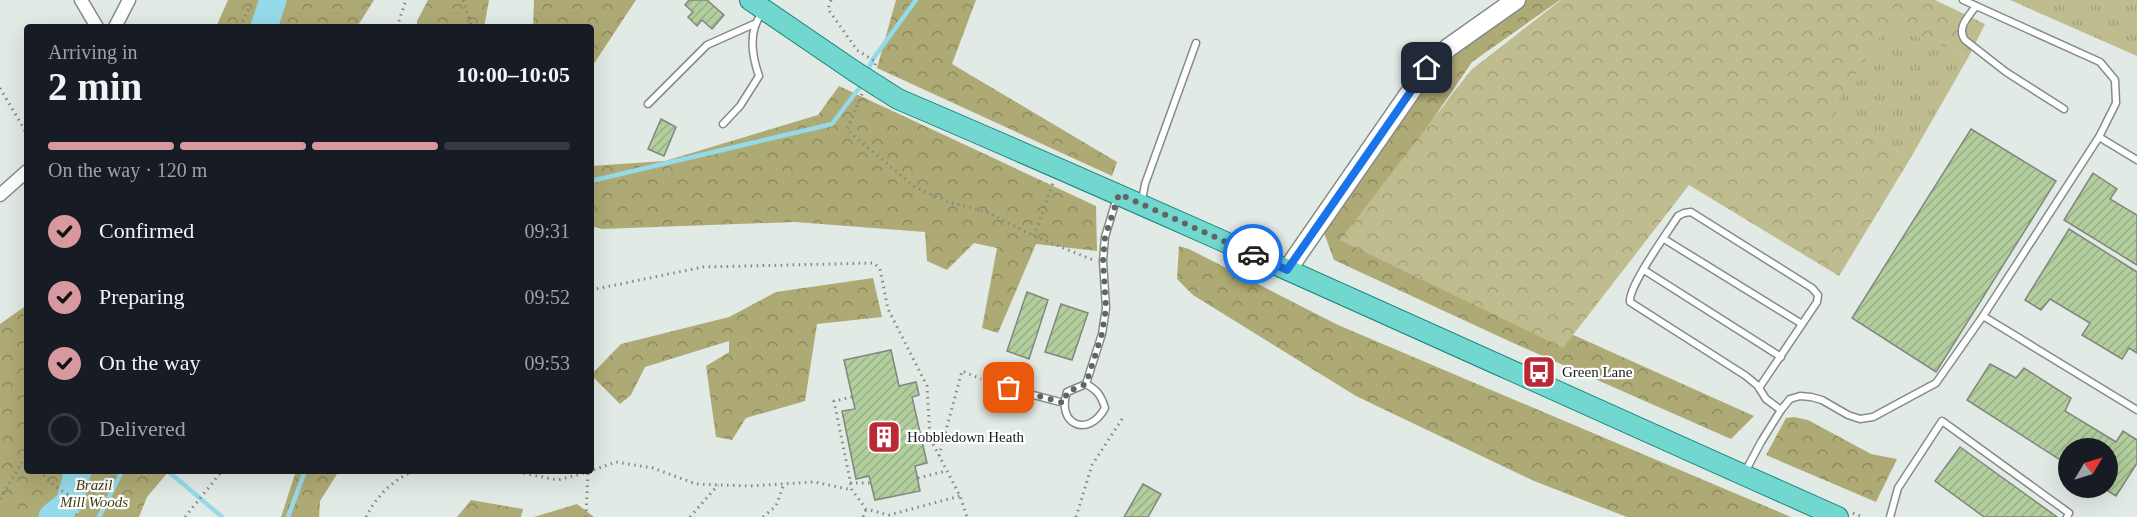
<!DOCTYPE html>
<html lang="en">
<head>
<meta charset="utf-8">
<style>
  :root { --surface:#171b24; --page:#242831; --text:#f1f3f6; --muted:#9ea1a6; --line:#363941; --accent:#d8989f }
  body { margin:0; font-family:Georgia,serif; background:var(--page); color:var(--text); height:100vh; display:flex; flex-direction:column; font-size:22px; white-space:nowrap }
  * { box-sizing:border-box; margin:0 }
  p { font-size:20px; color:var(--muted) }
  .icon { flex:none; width:33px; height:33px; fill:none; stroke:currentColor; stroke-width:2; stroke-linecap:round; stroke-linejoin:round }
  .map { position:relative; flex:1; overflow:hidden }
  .side { position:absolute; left:24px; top:24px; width:570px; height:450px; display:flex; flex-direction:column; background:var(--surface); border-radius:6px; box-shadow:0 6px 24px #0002 }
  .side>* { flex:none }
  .needle { width:39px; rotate:52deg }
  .controls { position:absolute; left:2058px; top:438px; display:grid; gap:12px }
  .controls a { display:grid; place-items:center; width:60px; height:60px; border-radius:50%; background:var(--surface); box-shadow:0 6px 24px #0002; font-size:30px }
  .pin { position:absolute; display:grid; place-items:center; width:51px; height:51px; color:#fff; margin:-26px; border-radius:12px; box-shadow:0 3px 9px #0006 }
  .courier { position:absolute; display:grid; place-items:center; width:60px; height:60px; margin:-30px; border:4px solid #1a73e8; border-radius:50%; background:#fff; color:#222; box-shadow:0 2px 8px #0007 }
  .summary em { font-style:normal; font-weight:700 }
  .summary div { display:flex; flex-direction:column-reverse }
  .summary { display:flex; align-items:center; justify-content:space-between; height:102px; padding:0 24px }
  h1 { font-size:39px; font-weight:700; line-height:45px }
  .bar { display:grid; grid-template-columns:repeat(4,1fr); gap:9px 6px; align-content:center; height:72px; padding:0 24px }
  .bar i { height:8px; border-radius:4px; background:var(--line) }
  .bar .current { background:var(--accent) }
  .bar p { grid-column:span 4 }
  ol { padding:0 24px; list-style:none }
  li { display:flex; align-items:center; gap:18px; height:66px }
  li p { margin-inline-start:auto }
  li .icon { padding:6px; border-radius:50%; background:var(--accent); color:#111; stroke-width:4 }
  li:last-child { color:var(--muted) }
  li i { width:33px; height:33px; border:3px solid var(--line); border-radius:50% }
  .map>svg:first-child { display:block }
  .grass { fill:url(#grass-tufts) }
  .forest { fill:url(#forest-crowns) }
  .park { fill:url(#park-crowns) }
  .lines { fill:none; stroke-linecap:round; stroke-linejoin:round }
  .stream { stroke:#95dae9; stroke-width:4.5 }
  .river { stroke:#95dae9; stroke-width:27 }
  .building { fill:url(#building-hatch); stroke:#82867f; stroke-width:1.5 }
  .lane-casing { stroke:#848c87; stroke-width:9 }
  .street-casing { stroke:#848c87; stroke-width:15 }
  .secondary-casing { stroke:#848c87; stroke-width:21 }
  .primary-casing { stroke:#16847b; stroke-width:22 }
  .path { stroke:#848986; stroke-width:3; stroke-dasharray:1.5 4.5; stroke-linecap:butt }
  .lane { stroke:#fff; stroke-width:6 }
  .street { stroke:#fff; stroke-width:12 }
  .secondary { stroke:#fff; stroke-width:18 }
  .primary { stroke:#72d7cf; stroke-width:20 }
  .primary-bridge-casing { stroke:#16847b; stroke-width:22; stroke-linecap:butt }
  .primary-bridge { stroke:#72d7cf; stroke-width:20 }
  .done { stroke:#606562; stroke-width:6; stroke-dasharray:0 10.8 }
  .route { stroke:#1a73e8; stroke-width:8 }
  .labels { text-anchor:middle; stroke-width:4.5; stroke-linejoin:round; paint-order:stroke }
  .poi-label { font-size:15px; fill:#1a1d1b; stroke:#fff; text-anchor:start }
  .park-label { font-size:15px; font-style:italic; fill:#444015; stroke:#fff }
</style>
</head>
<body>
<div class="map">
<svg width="2137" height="517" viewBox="0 0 2137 517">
  <defs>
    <pattern id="grass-tufts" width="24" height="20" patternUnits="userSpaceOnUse" patternTransform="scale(1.5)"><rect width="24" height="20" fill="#bfbc8f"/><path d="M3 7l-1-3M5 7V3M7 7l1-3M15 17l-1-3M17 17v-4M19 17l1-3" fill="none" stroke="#a4a17b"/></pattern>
    <pattern id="forest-crowns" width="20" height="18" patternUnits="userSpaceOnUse" patternTransform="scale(1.5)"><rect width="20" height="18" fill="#aeaa75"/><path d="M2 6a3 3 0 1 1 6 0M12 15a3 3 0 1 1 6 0" fill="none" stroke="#8d8a5f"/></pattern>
    <pattern id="park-crowns" width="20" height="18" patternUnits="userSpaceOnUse" patternTransform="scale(1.5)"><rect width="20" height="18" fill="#bfbc8f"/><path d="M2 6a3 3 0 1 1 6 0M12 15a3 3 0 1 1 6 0" fill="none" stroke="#a4a17b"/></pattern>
    <pattern id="building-hatch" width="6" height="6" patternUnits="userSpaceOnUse" patternTransform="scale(1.5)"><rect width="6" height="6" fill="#b2ce9d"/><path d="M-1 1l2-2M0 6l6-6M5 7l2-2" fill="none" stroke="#98b087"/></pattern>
  </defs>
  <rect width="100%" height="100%" fill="#e2eae5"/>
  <!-- grass -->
  <g class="grass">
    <polygon points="2010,0 2137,0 2137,56"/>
    <polygon points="1888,24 1969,56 1910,159 1831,110"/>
  </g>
  <!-- forest -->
  <g class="forest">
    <polygon points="228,0 374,0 357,27 216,27"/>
    <polygon points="428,0 489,0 484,27 417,27 417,21"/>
    <polygon points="534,0 636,0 593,65 591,65 591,27 533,27"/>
    <polygon points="896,0 976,0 952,64 1117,162 1112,176 877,68"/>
    <polygon points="1525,0 1560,0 1472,62 1353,236 1754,416 1731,439 1511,342 1334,260 1324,233 1434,76 1464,44"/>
    <polygon points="839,86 1096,206 1097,251 1036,244 998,333 982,328 997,248 974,243 947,270 927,261 925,232 795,222 602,229 591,226 591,166 665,161 818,115"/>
    <polygon points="1179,246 1189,249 1338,325 1791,517 1627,517 1534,481 1356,396 1193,295 1177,279"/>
    <polygon points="873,278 882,317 817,324 805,401 746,418 732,440 716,437 706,366 729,352 729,341 645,367 631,395 620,404 591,375 621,344 729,317 776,292"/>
    <polygon points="27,305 27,471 169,471 147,497 139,517 0,517 0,324"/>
    <polygon points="1794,417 1808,420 1871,454 1897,459 1876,502 1766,455 1786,418"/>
    <polygon points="296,471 339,471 320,501 319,517 281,517"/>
    <polygon points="471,500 523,509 521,517 457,517"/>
    <polygon points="577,504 594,517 534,517"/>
  </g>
  <!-- park -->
  <polygon class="park" points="1561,0 1935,0 1985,24 1969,56 1888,25 1832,110 1910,159 1839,276 1689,185 1563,348 1340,240 1471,70"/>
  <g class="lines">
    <!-- stream -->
    <g class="stream">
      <polyline points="867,72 873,59 916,0"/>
      <polyline points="591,181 832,124 863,83"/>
      <polyline points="168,471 222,517"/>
      <polyline points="99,517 122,471"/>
      <polyline points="288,517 305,471"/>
    </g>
    <!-- river -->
    <g class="river">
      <polyline points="264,27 273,0"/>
      <polyline points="52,517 69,503 78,471"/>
    </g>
  </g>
  <!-- building -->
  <g class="building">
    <polygon points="689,0 707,0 724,15 712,29 702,20 697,26 688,17 693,12 685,5"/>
    <polygon points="661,119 676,127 664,156 648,149"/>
    <polygon points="1971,129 2056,181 1936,372 1852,318"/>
    <polygon points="2093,173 2117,189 2110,199 2137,215 2137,265 2064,220"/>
    <polygon points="2069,229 2137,272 2137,353 2129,348 2122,359 2082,335 2090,323 2050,299 2041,310 2025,300"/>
    <polygon points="1027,292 1048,300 1029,359 1007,351"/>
    <polygon points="1061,304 1088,313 1072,360 1045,352"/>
    <polygon points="891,350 899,386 916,382 919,395 912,397 927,463 915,466 920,491 875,500 869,476 856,479 842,411 855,409 844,360"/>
    <polygon points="1990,364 2016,378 2024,368 2071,398 2065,411 2116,442 2123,431 2137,440 2137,463 2116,496 2103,488 2108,488 2108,448 2068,448 2068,465 1967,400"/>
    <polygon points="1960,447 2057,517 1984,517 1935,481"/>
    <polygon points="1143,484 1161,494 1148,517 1124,517"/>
  </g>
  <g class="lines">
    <defs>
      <g id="lane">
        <path d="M1976 6C1969 16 1956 28 1965 40L2006 72 2064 109"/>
        <polyline points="648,104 707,45 754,24"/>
        <path d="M723 124 740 106 759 76C752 56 748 31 762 13"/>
        <polyline points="2099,137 2137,160"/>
        <polyline points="1142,200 1145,184 1196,43"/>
        <polyline points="1664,239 1802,324"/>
        <polyline points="1644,270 1781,357"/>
        <polyline points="1983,316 2137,410"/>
        <polyline points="991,384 1064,403"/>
        <path d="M1086 384 1067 392C1056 424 1088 439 1105 408 1101 395 1097 390 1086 384L1102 334 1106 308 1103 261 1105 237 1117 197"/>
        <path d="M1759 388 1817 302 1818 295 1812 288 1691 212 1684 213 1678 216C1668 232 1628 286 1630 302L1746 376 1758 386 1759 388 1766 399 1781 410"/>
        <polyline points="1745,472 1761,442 1781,410 1790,399 1800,396 1811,397 1822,400 1848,415 1860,419 1873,417 1936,383 1983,316 2099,137 2116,103 2115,80 2100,62 1963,0"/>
        <polyline points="1890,517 1898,488 1942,421 2069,513 2067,517"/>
      </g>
      <g id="street">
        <polyline points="81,0 97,27"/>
        <polyline points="115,27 129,0"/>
        <polyline points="0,195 27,171"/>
      </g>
      <polyline id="secondary" points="1287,270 1427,68 1448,48 1516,0"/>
      <g id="primary">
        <polyline points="750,0 854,71"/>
        <path d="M879 87 898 99C1214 234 1525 378 1838 517"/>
      </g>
    </defs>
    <!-- lane casing -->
    <use href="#lane" class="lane-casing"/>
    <!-- street casing -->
    <use href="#street" class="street-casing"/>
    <!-- secondary casing -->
    <use href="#secondary" class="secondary-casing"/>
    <!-- primary casing -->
    <use href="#primary" class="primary-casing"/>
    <!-- path -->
    <g class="path">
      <polyline points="463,0 472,27"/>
      <polyline points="831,0 828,9 857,50 876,62 875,65"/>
      <polyline points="240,27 253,0"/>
      <polyline points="397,27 406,0"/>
      <polyline points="0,88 27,134"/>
      <polyline points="862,94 847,130 915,187 945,201 987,212 1034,236 1093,260"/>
      <polyline points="1034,236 1053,183"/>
      <polyline points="591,290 703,267 874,263 880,269 888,309 927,386 930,438 960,496 967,517"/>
      <polyline points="852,397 834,401 852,490 866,509 889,515 960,496"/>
      <polyline points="939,456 962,371 981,379"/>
      <polyline points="39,471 56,487 82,503 75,517"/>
      <polyline points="512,471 558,480 588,472 616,462 653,468 696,484 750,486 814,482 852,490"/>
      <polyline points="918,478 946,471"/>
      <polyline points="850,483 871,483"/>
      <polyline points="0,499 27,454"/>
      <polyline points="1853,513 1863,517"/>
      <polyline points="185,517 222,471"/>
      <path d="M366 517C375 498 395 477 415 471"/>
      <polyline points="586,517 588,472"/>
      <polyline points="690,517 718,485"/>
      <polyline points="763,517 776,506 784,484"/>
      <polyline points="863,517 866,509"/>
      <polyline points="1076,517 1092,465 1124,416"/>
    </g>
    <!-- lane -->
    <use href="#lane" class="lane"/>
    <!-- street -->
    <use href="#street" class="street"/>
    <!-- secondary -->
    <use href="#secondary" class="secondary"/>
    <!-- primary -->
    <use href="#primary" class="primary"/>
    <defs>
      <polyline id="primary-bridge" points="854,71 879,87"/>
    </defs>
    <!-- primary-bridge casing -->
    <use href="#primary-bridge" class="primary-bridge-casing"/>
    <!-- primary-bridge -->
    <use href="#primary-bridge" class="primary-bridge"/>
  </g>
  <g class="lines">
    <!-- done -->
    <polyline class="done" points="1009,388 1064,403 1067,392 1086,384 1102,334 1106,308 1103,261 1105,237 1119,194 1253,254"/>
    <!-- route -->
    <polyline class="route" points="1253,254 1287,270 1427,68"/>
  </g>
  <!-- icons -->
  <defs>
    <symbol id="bus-square" viewBox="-11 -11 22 22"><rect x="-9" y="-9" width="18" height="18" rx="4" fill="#ba2934" stroke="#fff"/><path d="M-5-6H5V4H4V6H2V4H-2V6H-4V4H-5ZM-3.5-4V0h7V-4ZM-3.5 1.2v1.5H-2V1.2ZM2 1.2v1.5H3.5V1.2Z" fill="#fff"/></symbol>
    <symbol id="building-square" viewBox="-11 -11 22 22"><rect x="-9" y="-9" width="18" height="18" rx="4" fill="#ba2934" stroke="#fff"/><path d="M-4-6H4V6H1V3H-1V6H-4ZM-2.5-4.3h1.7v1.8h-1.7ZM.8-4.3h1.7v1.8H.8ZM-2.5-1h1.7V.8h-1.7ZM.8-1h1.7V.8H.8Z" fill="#fff"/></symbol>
  </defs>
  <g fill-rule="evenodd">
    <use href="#bus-square" x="1520" y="353" width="38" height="38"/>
    <use href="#building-square" x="865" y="418" width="38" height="38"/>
  </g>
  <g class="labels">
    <!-- poi labels -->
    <g class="poi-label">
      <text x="1562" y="377">Green Lane</text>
      <text x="907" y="442">Hobbledown Heath</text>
    </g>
    <!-- park labels -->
    <g class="park-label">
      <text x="94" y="490">Brazil<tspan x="94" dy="17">Mill Woods</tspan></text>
    </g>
  </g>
</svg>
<div class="controls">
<a><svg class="needle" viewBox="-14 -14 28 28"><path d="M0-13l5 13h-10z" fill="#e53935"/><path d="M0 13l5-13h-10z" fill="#9ea1a6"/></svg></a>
</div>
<div class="pin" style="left:1009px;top:388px;background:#ea580c"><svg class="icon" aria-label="bag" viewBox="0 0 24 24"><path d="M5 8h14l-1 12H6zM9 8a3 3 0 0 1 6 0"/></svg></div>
<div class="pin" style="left:1427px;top:68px;background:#1f2937"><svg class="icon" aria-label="home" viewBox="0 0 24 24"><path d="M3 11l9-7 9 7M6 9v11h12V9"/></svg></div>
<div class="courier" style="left:1253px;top:254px"><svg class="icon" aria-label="car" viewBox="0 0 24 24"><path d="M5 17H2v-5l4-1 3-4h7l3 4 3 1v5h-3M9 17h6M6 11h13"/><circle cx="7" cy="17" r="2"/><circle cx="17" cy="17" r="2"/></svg></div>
<section class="side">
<div class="summary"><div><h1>2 min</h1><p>Arriving in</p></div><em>10:00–10:05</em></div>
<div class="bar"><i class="current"></i><i class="current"></i><i class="current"></i><i></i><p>On the way · 120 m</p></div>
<ol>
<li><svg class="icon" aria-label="check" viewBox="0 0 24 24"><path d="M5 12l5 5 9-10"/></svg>Confirmed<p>09:31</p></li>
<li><svg class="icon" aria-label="check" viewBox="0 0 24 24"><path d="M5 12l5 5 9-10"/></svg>Preparing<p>09:52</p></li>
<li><svg class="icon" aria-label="check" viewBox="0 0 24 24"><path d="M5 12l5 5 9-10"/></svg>On the way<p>09:53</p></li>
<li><i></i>Delivered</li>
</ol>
</section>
</div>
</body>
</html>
